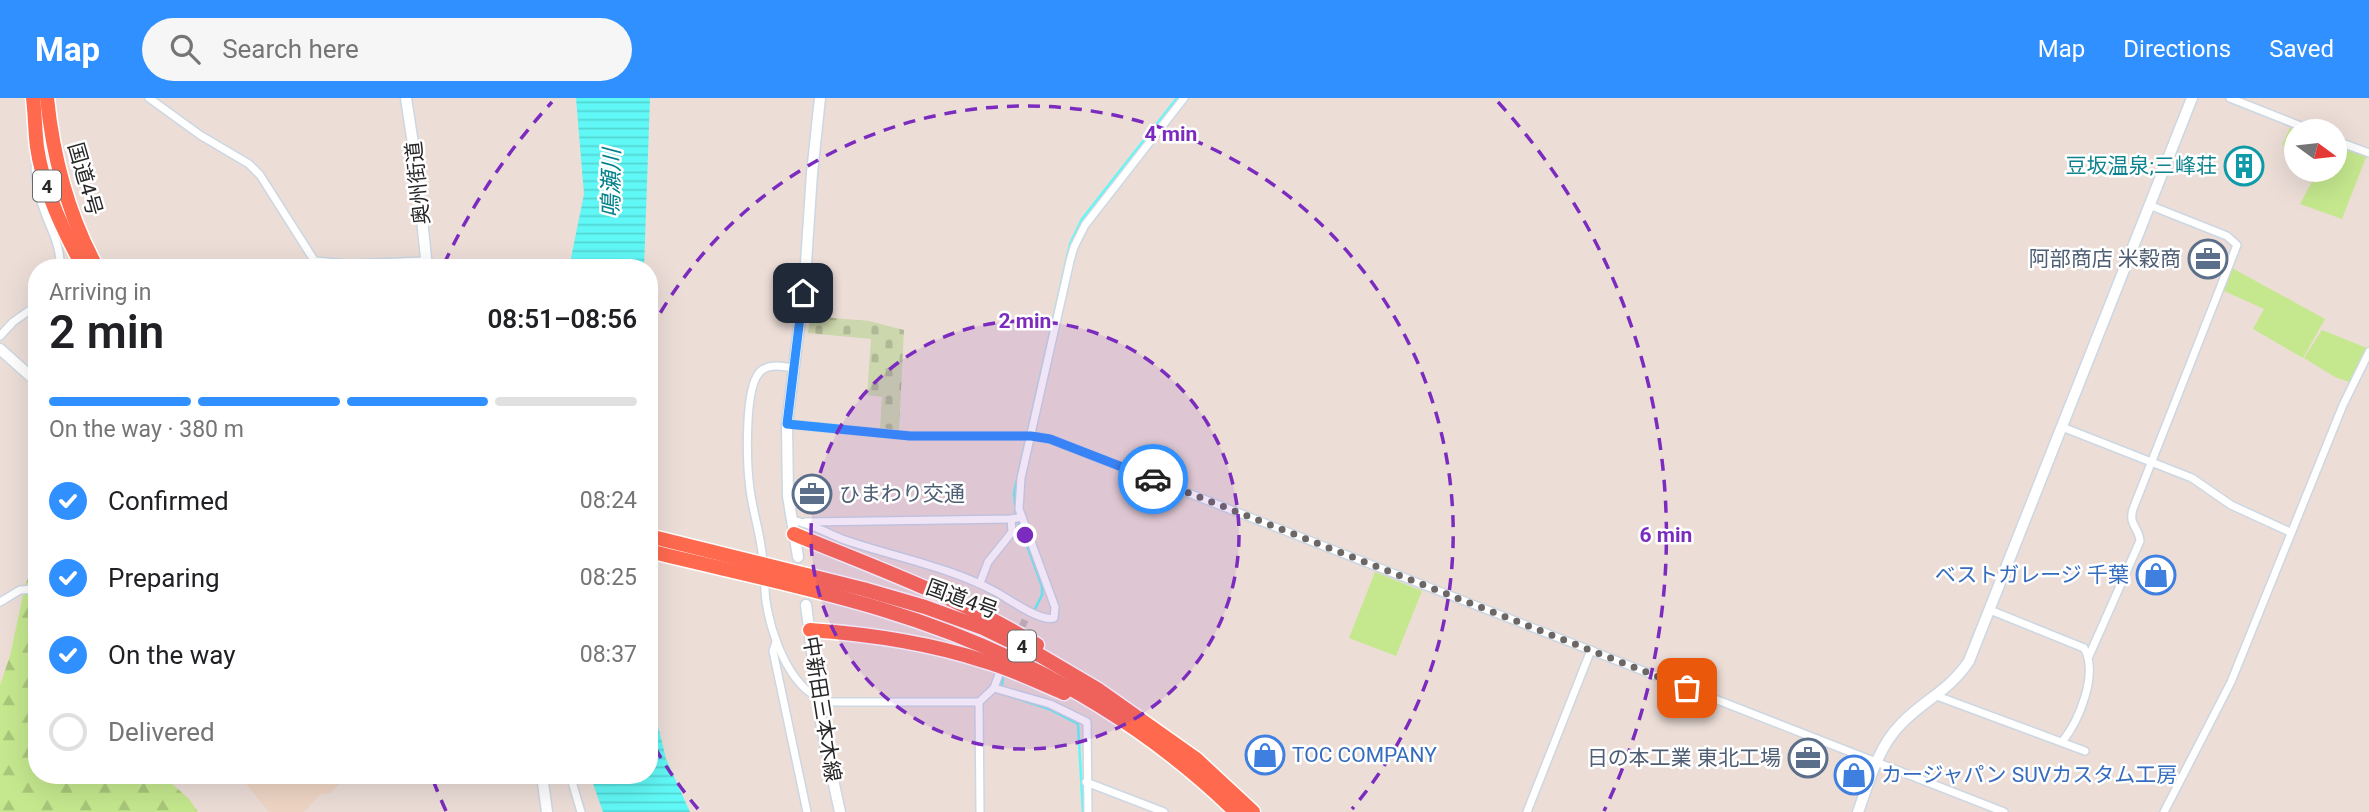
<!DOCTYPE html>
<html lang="en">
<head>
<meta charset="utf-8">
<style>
  :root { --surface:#fff; --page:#f6f6f6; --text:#202124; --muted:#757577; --line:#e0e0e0; --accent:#3190ff }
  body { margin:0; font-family:Roboto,"Noto Sans JP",sans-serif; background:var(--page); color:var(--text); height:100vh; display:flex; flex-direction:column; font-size:26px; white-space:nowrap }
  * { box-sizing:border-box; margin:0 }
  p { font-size:23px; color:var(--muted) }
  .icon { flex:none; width:38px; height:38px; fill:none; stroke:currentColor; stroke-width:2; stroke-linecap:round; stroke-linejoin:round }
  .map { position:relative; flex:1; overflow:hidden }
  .panel { position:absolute; left:28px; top:161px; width:630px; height:525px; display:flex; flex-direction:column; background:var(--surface); border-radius:28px; box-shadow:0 7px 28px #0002 }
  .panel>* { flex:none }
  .needle { width:46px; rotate:105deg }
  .fabs { position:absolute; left:2284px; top:21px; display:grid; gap:14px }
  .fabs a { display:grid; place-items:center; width:63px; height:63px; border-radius:50%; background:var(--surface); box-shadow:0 7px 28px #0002; font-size:35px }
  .pin { position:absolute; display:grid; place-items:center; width:60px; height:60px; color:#fff; margin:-30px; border-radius:14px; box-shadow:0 4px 10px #0006 }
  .courier { position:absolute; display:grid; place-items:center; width:70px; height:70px; margin:-35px; border:5px solid #3190ff; border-radius:50%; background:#fff; color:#222; box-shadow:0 2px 9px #0007 }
  .overview em { font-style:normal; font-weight:600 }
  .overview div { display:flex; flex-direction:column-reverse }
  .overview { display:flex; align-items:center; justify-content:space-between; height:119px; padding:0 21px }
  h1 { font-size:46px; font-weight:600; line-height:52px }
  .bar { display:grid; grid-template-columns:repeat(4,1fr); gap:10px 7px; align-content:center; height:84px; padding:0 21px }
  .bar i { height:9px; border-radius:5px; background:var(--line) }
  .bar .current { background:var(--accent) }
  .bar p { grid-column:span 4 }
  ol { padding:0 21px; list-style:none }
  li { display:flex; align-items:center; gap:21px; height:77px }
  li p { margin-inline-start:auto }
  li .icon { padding:7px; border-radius:50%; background:var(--accent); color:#fff; stroke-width:4 }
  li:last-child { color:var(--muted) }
  li i { width:38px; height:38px; border:4px solid var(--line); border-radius:50% }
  header { display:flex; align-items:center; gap:42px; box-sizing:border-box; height:98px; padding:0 35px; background:var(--accent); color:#fff }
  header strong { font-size:33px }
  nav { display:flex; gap:38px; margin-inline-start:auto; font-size:24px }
  .search { width:490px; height:63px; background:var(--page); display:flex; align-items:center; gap:18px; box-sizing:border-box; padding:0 24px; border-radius:38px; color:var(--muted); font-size:26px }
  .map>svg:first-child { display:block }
  .education { fill:#efd5c4 }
  .grass { fill:#c5e88e }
  .forest { fill:url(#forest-firs) }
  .cemetery { fill:url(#cemetery-stones) }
  .water { fill:url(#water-rules) }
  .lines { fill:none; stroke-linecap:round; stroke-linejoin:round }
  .stream { stroke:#60f8f6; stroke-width:2.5 }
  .street-tunnel { stroke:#c5b9b4; stroke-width:7; stroke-dasharray:7 3.5; stroke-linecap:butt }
  .street-casing { stroke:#ccd7e2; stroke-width:10 }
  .secondary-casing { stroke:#ccd7e2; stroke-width:13 }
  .highway-casing { stroke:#fff; stroke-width:17 }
  .street { stroke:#fff; stroke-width:7 }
  .secondary { stroke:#fff; stroke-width:10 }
  .highway { stroke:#ff6a4f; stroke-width:14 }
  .done { stroke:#6c6765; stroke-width:7; stroke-dasharray:0 12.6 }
  .route { stroke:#3190ff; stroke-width:9 }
  .ring { fill:none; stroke:#7b2cbf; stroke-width:3.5; stroke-dasharray:12 9 }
  .labels { text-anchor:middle; stroke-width:5; stroke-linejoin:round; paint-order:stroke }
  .shield { fill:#fff; stroke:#686868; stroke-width:2 }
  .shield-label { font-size:19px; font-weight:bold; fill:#272727 }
  .culture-label { font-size:21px; fill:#0d838f; stroke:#fff; text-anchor:end }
  .street-label { font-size:21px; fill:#272727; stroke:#fff }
  .service-label { font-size:21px; fill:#4e5e75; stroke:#fff; text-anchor:end }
  .shop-label { font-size:21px; fill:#366cbe; stroke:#fff; text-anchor:start }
  .water-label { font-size:23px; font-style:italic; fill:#04828b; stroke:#fff }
  .centre { fill:#7b2cbf; stroke:#fff; stroke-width:3.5 }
  .ring-label { font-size:21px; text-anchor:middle; font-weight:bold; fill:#7b2cbf; stroke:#fff; stroke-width:5; stroke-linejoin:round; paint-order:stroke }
</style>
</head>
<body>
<header>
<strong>Map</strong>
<div class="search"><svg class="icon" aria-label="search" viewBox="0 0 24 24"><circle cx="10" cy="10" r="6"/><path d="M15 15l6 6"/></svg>Search here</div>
<nav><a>Map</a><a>Directions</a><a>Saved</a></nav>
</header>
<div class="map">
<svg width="2369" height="714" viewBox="0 0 2369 714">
  <defs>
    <pattern id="forest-firs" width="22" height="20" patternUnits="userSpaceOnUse" patternTransform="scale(1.75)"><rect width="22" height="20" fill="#c5e88e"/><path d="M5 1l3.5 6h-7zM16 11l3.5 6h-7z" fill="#a9c77a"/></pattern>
    <pattern id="cemetery-stones" width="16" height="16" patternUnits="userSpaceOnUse" patternTransform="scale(1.75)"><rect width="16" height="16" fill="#cdd7ad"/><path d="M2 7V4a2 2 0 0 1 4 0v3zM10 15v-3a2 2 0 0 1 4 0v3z" fill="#b0b995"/></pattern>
    <pattern id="water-rules" width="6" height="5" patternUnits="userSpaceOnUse" patternTransform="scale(1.75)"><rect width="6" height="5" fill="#60f8f6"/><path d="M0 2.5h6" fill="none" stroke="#53d5d3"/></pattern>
  </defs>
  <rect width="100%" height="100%" fill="#ecddd7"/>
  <!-- education -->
  <polygon class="education" points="239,677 349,677 330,695 321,696 304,714 269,714"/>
  <!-- grass -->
  <g class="grass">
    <polygon points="2290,30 2299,33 2296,33 2296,52 2282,47"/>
    <polygon points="2335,47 2366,59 2342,121 2300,106 2318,72 2334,72"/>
    <polygon points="2232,170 2325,221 2303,260 2253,231 2264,211 2222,192"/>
    <polygon points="2322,232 2367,250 2352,285 2335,279 2304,260"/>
    <polygon points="1375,474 1422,493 1396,558 1349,540"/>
  </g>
  <!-- forest -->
  <polygon class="forest" points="37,456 37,677 162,677 189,701 198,714 0,714 0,587 10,558 25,488"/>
  <!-- cemetery -->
  <polygon class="cemetery" points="822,219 869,223 904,232 899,332 880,332 882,299 867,297 871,241 808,235 810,221"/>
  <!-- water -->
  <g class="water">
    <polygon points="576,0 650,0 644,170 569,170 584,96"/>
    <polygon points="649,591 666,661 690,714 603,714 590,677 649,677"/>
  </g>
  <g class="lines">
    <!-- stream -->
    <g class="stream">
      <polyline points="1016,417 1014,395 1070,146 1082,121 1177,0"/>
      <polyline points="1018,423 1042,488 1042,497 1035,511"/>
      <polyline points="1002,588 1003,578"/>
      <polyline points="1003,596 1049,611 1078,626 1083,714"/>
    </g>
    <!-- street-tunnel -->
    <polyline class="street-tunnel" points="1018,538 1025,522"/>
    <defs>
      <g id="street">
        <polyline points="149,0 200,37 249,66 260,77 319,170"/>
        <polyline points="2230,0 2313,33"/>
        <polyline points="2334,42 2369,55"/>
        <path d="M35 70C36 85 39 100 45 115 52 134 61 149 60 170"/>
        <polyline points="315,163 349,166 426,163"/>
        <polyline points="0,238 13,224 37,207"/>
        <polyline points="787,326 910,338 1031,338 1050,341 2004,714"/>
        <polyline points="2062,329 2192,380 2231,407 2290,434"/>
        <path d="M791 422C810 425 825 434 842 441 893 459 948 468 996 494 1009 501 1040 524 1054 520L1055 509 1019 411 1021 380 1070 163 1074 149 1085 127 1184 0"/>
        <polyline points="806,424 1011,421 1022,419"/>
        <path d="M763 465C762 440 753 416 750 391 747 369 743 285 762 272 771 266 782 268 793 270"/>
        <path d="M765 482C763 517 784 582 817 599"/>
        <polyline points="980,485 988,464 1012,434 1011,421"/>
        <polyline points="0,504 20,492 37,491"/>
        <path d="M1990 512 2084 550C2099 575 2079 623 2062 644"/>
        <polyline points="776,544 773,553 807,714"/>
        <path d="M2089 558 2140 443C2139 429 2128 427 2133 411L2237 147 2227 138 2149 107"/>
        <polyline points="994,590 999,576"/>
        <polyline points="1937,598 2085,653"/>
        <polyline points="818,604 979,604"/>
        <polyline points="570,677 581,714"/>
        <polyline points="1086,684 1164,714"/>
        <polyline points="980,714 979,604 994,590 1050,606 1087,624 1088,714"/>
        <polyline points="1527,714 1591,552"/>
        <polyline points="2164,714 2231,584 2343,307 2369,254"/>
      </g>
      <g id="secondary">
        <polyline points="406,0 417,72 427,170"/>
        <polyline points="0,251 37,284"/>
        <polyline points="798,459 788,398 787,326 805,180 812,75 820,0"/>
        <polyline points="806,507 822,631 840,714"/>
        <polyline points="542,677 547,714"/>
        <path d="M1858 714C1869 684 1878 649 1901 626 1924 602 1949 593 1969 563L2192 0"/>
      </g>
      <g id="highway">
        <path d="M33 0C35 16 35 33 37 49 43 91 63 133 84 170"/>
        <path d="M47 0C53 59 68 117 97 170"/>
        <path d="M794 436C876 470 960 500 1037 547"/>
        <polyline points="649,438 863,491 925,509 983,530 1041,558 1097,591 1196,661 1253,714"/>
        <path d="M649 453C726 472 805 488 881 511 1013 551 1137 617 1236 714"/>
        <path d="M810 532C868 536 929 545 984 563 1012 571 1038 584 1064 595"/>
      </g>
    </defs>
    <!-- street casing -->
    <use href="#street" class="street-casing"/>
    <!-- secondary casing -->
    <use href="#secondary" class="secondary-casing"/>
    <!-- highway casing -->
    <use href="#highway" class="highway-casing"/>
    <!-- street -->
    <use href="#street" class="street"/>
    <!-- secondary -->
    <use href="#secondary" class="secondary"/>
    <!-- highway -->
    <use href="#highway" class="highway"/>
  </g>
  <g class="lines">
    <!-- done -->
    <polyline class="done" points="1153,381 1687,590"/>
    <!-- route -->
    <polyline class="route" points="803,195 787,326 910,338 1031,338 1050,341 1153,381"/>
  </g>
  <!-- distance rings -->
  <circle cx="1025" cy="437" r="214" fill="#7b2cbf" fill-opacity=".12"/>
  <g class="ring">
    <circle cx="1025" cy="437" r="214"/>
    <path d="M698 711A427 427 0 0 1 650 641M650 233A427 427 0 1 1 1352 711"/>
    <path d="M446 713A641 641 0 0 1 433 682M444 166A641 641 0 0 1 552 4M1498 4A641 641 0 0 1 1604 713"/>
  </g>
  <!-- icons -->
  <defs>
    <symbol id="building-ring" viewBox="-11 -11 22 22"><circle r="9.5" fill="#fff" stroke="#0f9aa8" stroke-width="1.5"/><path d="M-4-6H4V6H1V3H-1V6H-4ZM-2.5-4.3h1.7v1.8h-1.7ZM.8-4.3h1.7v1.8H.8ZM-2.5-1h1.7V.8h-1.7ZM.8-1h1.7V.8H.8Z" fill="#0f9aa8"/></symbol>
    <symbol id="office-ring" viewBox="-11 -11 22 22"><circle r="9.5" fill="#fff" stroke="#5c6f8a" stroke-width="1.5"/><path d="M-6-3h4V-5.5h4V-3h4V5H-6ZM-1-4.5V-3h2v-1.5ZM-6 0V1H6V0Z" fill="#5c6f8a"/></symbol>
    <symbol id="shop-ring" viewBox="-11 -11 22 22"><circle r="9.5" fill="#fff" stroke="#3f7fe0" stroke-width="1.5"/><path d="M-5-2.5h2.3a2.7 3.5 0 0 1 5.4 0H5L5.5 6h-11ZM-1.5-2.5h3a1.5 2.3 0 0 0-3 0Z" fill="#3f7fe0"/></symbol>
  </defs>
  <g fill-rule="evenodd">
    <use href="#building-ring" x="2222" y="46" width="44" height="44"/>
    <use href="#office-ring" x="2186" y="139" width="44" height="44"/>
    <use href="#office-ring" x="790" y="374" width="44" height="44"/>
    <use href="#shop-ring" x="2134" y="455" width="44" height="44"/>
    <use href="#shop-ring" x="1243" y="635" width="44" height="44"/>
    <use href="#office-ring" x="1786" y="638" width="44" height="44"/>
    <use href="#shop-ring" x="1832" y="655" width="44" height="44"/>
  </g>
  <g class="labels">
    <!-- shield labels -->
    <g class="shield">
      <rect x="33" y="72.5" width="28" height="31" rx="5"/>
      <rect x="1008" y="532.5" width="28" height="31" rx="5"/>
    </g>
    <g class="shield-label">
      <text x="47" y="95">4</text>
      <text x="1022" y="555">4</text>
    </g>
    <!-- culture labels -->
    <g class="culture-label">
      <text x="2217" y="75">豆坂温泉;三峰荘</text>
    </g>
    <!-- street labels -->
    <g class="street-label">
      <text transform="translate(85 81) rotate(74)" y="7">国道4号</text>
      <text transform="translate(418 85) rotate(-96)" y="7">奥州街道</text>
      <text transform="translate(962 501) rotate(20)" y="7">国道4号</text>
      <text transform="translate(822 611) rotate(81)" y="7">中新田三本木線</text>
    </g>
    <!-- service labels -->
    <g class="service-label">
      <text x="2181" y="168">阿部商店 米穀商</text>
      <text x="839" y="403" text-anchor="start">ひまわり交通</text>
      <text x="1781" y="667">日の本工業 東北工場</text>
    </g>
    <!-- shop labels -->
    <g class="shop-label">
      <text x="2129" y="484" text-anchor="end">ベストガレージ 千葉</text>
      <text x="1292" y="664">TOC COMPANY</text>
      <text x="1881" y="684">カージャパン SUVカスタム工房</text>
    </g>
    <!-- water labels -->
    <g class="water-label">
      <text transform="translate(611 85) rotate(-89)" y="8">鳴瀬川</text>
    </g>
  </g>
  <circle cx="1025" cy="437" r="10" class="centre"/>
  <g class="ring-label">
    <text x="1171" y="43">4 min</text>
    <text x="1025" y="230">2 min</text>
    <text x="1666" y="444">6 min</text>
  </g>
</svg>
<div class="fabs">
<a><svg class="needle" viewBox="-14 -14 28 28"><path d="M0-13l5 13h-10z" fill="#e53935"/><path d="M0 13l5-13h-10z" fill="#757577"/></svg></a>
</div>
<div class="pin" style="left:1687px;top:590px;background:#ea580c"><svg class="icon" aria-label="bag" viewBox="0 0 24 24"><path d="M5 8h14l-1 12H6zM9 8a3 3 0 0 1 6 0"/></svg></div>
<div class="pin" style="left:803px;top:195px;background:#1f2937"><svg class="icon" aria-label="home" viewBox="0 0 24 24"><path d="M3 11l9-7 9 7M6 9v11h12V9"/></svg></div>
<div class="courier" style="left:1153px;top:381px"><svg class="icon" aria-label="car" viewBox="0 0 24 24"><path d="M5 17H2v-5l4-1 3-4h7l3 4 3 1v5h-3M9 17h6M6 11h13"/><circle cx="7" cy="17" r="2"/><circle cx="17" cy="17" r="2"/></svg></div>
<section class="panel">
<div class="overview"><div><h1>2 min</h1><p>Arriving in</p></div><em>08:51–08:56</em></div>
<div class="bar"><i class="current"></i><i class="current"></i><i class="current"></i><i></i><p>On the way · 380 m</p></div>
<ol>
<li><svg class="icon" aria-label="check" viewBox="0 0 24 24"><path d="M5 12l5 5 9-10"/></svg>Confirmed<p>08:24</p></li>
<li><svg class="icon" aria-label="check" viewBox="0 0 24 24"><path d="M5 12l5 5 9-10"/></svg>Preparing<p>08:25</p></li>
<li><svg class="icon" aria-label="check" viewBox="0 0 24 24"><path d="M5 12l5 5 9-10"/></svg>On the way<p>08:37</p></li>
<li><i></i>Delivered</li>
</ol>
</section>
</div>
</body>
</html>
